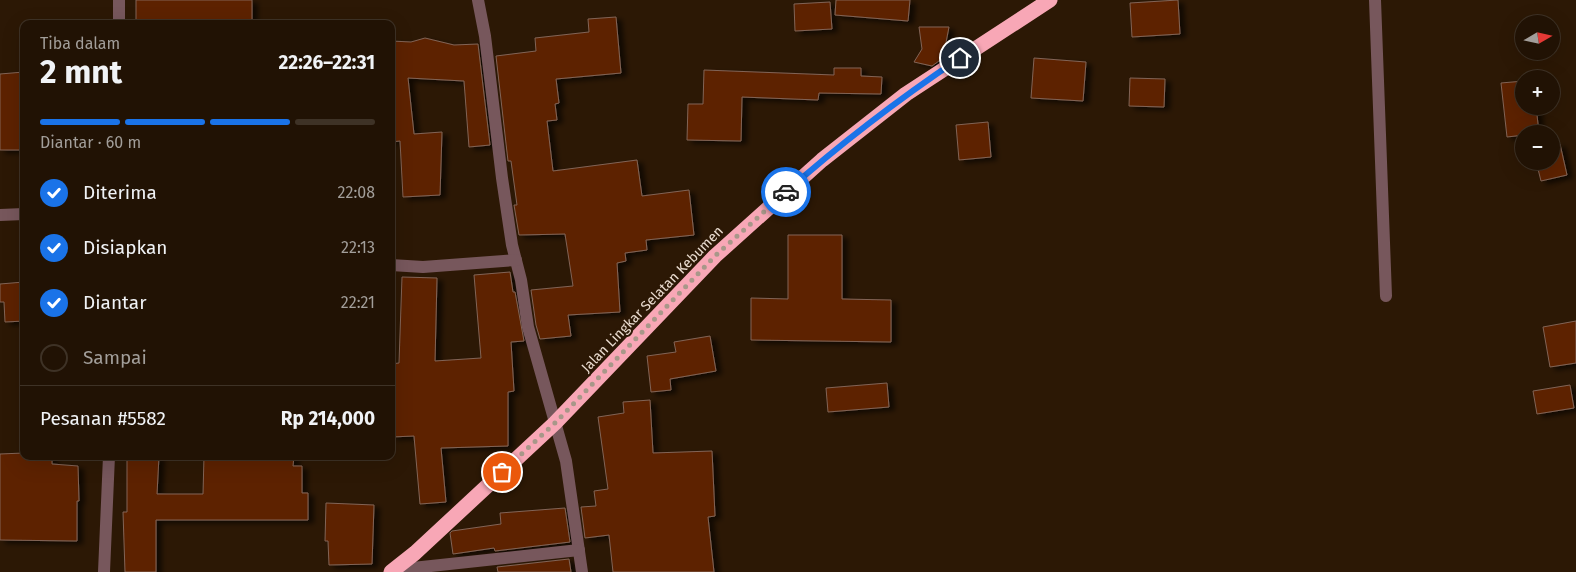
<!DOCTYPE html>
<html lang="id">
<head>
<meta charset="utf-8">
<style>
  :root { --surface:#211204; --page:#2d2013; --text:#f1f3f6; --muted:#a29e9a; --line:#3e3226; --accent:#1a73e8 }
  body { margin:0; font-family:"Fira Sans",sans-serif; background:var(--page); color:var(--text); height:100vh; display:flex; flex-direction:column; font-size:19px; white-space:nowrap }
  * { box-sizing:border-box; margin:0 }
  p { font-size:16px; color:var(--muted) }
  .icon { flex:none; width:28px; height:28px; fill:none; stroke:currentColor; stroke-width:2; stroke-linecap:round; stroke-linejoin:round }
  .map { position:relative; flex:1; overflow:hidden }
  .details { position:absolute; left:20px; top:20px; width:375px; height:440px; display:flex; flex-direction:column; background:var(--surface); border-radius:10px; box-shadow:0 5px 20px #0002,0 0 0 1px var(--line) }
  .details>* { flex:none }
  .needle { width:32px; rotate:81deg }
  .fabs { position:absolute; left:1515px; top:15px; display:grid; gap:10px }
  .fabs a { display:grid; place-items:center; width:45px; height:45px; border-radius:50%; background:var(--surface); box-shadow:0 5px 20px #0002,0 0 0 1px var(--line); font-size:25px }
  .pin { position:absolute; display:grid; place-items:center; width:42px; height:42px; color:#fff; margin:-21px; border:2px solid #fff; border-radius:50%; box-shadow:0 1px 5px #0007 }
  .courier { position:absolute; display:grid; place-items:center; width:50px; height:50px; margin:-25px; border:4px solid #1a73e8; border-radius:50%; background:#fff; color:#222; box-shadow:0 1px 6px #0007 }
  .head em { font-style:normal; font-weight:700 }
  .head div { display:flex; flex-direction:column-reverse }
  .head { display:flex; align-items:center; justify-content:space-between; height:85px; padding:0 20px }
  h1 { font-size:32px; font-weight:700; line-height:38px }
  .bar { display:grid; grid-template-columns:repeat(4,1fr); gap:8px 5px; align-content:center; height:60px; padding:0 20px }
  .bar i { height:6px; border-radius:4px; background:var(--line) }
  .bar .on { background:var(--accent) }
  .bar p { grid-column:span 4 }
  .line { display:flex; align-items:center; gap:12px; padding:0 20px; border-top:1px solid var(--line) }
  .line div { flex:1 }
  ol { padding:0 20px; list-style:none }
  li { display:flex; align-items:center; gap:15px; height:55px }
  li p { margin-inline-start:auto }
  li .icon { padding:5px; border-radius:50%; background:var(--accent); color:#fff; stroke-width:4 }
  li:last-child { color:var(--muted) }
  li i { width:28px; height:28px; border:2px solid var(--line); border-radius:50% }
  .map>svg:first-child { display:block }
  .building { fill:#5d2200; stroke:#826456; filter:url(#shadow) }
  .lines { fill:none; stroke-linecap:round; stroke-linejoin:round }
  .lane { stroke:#77575c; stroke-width:12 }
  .street { stroke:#77575c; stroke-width:12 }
  .highway { stroke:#f8a7b6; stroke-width:15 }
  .done { stroke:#a89789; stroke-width:5; stroke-dasharray:0 9 }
  .route { stroke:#1a73e8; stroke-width:6 }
  .labels { text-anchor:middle; stroke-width:4; stroke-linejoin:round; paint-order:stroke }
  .street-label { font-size:14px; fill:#eadcd0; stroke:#2c1805 }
</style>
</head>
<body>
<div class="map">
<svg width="1576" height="572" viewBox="0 0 1576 572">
  <defs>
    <filter id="shadow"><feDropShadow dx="5.5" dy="3" stdDeviation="2.5" flood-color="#0009"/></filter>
  </defs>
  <rect width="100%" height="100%" fill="#2c1805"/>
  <!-- building -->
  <g class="building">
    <rect x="136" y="0" width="116" height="24"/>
    <polygon points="836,0 910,0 908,21 835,15"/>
    <polygon points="1178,0 1180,34 1132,37 1130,3"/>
    <polygon points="830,2 832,29 795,31 794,4"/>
    <polygon points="616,17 621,73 556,79 559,103 555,104 557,120 547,121 553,171 637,160 642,196 689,190 694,235 646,240 647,250 625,253 626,261 617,263 620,312 568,315 571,336 540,339 536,325 531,290 573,286 565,234 519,235 514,205 517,205 511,161 508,161 496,56 536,51 535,38 589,32 588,19"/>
    <polygon points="919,27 949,27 943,58 932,66 914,62 922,49"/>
    <polygon points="425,38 454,45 478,44 490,145 469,147 464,81 408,78 414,134 442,132 440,195 403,197 400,141 391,142 391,41 411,42"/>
    <polygon points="1034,58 1086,62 1083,101 1031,98"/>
    <polygon points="834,68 861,68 861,76 882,77 881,94 819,93 818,100 742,97 741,141 687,140 688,104 703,104 704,70 834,75"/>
    <polygon points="24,72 24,150 0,150 0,74"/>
    <polygon points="1130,78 1165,79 1164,107 1129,106"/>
    <polygon points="1524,81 1524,106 1536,106 1539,133 1524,134 1524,135 1507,137 1501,83"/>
    <polygon points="988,122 991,157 959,160 956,125"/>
    <polygon points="1560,144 1567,175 1541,181 1536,161 1551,161 1551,146"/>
    <polygon points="788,235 842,235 842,299 891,300 891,342 751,340 751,298 788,299"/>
    <polygon points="510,272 513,292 515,292 524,341 511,342 514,391 508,392 508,446 441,448 446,502 420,504 414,436 391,437 391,364 399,363 402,277 437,278 435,361 481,358 474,275"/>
    <polygon points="24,282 24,321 5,322 4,302 0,302 0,284"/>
    <polygon points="1576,321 1576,363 1550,367 1543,327"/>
    <polygon points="710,336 716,371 670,379 671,390 651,392 647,356 676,352 674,342"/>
    <polygon points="887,383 889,407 828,412 826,388"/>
    <polygon points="1570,385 1574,408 1537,414 1533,391"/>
    <polygon points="650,400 653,453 712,451 715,516 708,517 714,572 613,572 609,535 585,538 581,507 596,506 594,491 608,489 598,417 624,413 623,402"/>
    <polygon points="24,453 24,456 52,456 52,464 78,466 79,501 77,501 77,541 0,540 0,454"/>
    <polygon points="131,456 159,456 157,494 203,494 204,456 294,456 293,466 302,466 302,493 308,493 308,520 156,520 156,572 125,572 123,512 127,512 127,459 131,459"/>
    <polygon points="326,503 374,505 372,564 329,565 328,541 325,541"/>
    <polygon points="565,508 570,542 495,551 494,548 453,554 450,533 452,531 501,524 500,513"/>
    <polygon points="569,559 571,572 498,572 497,567"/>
  </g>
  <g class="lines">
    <!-- lane -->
    <polyline class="lane" points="1375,0 1386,296"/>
    <!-- street -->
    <g class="street">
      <polyline points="119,0 119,24"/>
      <polyline points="478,0 485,36 502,178 512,245 521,280 528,327 566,461 582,572"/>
      <polyline points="0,215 24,214"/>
      <polyline points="391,265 423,267 516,260"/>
      <polyline points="394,570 579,550"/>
      <polyline points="104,572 109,456"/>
    </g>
    <!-- highway -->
    <polyline class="highway" points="391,572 415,553 555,423 715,256 822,160 906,94 1050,0"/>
  </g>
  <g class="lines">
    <!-- done -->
    <polyline class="done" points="502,472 555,423 715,256 786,192"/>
    <!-- route -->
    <path class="route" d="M786 192C841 143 899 99 960 58"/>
  </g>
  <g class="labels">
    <!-- street labels -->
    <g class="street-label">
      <text transform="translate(652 299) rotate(-46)" y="5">Jalan Lingkar Selatan Kebumen</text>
    </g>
  </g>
</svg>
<div class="fabs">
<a><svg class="needle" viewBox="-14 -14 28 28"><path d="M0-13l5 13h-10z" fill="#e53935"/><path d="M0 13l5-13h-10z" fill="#a29e9a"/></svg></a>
<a>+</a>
<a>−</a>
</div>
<div class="pin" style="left:502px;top:472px;background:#ea580c"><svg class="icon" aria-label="bag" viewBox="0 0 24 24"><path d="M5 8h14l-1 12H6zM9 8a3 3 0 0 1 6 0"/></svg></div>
<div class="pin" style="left:960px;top:58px;background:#1f2937"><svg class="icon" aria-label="home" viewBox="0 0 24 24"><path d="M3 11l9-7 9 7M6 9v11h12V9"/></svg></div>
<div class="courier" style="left:786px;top:192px"><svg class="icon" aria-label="car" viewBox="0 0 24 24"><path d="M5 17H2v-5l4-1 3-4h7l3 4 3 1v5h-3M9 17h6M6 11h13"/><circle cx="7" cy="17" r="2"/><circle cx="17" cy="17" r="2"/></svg></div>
<section class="details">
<div class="head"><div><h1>2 mnt</h1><p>Tiba dalam</p></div><em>22:26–22:31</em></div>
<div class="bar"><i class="on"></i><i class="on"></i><i class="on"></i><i></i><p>Diantar · 60 m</p></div>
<ol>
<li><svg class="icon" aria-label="check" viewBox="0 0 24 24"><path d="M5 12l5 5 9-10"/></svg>Diterima<p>22:08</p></li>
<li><svg class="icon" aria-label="check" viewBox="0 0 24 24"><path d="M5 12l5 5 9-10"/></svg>Disiapkan<p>22:13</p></li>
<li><svg class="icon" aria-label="check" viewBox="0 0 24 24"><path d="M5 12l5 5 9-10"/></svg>Diantar<p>22:21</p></li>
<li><i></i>Sampai</li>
</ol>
<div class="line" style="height:65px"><div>Pesanan #5582</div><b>Rp 214,000</b></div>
</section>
</div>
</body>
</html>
